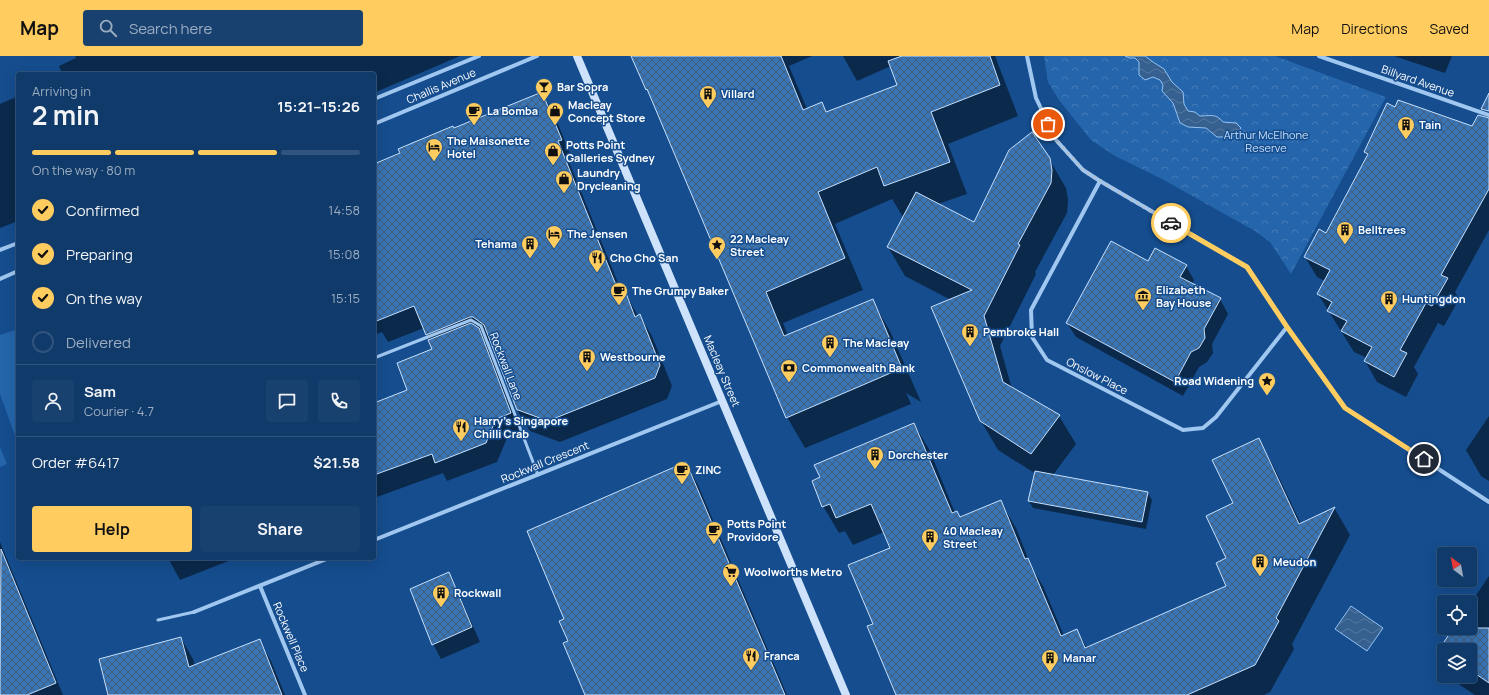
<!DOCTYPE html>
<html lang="en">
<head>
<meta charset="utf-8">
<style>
  :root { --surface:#103a6a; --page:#194170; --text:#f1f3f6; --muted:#9cadc1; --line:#30547e; --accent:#ffcc5f }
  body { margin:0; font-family:Manrope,sans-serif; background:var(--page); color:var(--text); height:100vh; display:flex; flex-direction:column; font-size:15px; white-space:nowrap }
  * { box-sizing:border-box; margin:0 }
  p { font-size:13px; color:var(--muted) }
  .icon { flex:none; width:22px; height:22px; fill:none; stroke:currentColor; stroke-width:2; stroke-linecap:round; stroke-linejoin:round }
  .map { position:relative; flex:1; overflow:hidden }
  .side { position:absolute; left:16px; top:16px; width:360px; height:488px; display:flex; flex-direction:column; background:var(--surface); border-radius:4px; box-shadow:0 4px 16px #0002,0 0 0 1px var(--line) }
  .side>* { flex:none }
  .needle { width:26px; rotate:328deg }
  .buttons { position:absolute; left:1437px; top:491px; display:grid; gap:8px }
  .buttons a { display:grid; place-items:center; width:40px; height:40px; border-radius:4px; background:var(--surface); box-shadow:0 4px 16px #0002,0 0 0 1px var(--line); font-size:20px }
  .pin { position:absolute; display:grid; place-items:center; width:34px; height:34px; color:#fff; margin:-17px; border:2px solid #fff; border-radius:50%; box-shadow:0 1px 4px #0007 }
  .courier { position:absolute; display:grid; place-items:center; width:40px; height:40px; margin:-20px; border:3px solid #ffcc5f; border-radius:50%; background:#fff; color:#222; box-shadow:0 1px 5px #0007 }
  .headline em { font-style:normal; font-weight:700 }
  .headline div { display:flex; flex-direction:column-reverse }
  .headline { display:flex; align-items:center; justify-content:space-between; height:68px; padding:0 16px }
  h1 { font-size:26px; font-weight:700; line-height:30px }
  .bar { display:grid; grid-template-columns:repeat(4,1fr); gap:6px 4px; align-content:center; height:48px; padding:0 16px }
  .bar i { height:5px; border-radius:3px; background:var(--line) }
  .bar .current { background:var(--accent) }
  .bar p { grid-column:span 4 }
  .line { display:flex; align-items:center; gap:10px; padding:0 16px; border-top:1px solid var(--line) }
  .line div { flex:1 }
  .round { display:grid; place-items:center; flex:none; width:42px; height:42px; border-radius:4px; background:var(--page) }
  ol { padding:0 16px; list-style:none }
  li { display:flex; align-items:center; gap:12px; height:44px }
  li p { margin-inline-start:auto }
  li .icon { padding:4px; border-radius:50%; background:var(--accent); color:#111; stroke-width:4 }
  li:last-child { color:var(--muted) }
  li i { width:22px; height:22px; border:2px solid var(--line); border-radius:50% }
  .primary-button { display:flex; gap:8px; margin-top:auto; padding:8px 16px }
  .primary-button a { flex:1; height:46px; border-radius:4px; background:var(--accent); color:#111; font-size:16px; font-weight:700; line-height:46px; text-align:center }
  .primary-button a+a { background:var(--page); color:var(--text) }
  header { display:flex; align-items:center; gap:24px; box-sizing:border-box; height:56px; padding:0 20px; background:var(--accent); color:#111 }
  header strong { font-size:19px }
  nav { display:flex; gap:22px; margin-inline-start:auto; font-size:14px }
  .search { width:280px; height:36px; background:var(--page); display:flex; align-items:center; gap:10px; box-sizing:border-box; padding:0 14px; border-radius:4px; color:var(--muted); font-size:15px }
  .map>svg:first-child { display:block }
  .grass { fill:#2465ab }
  .park { fill:url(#park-crowns) }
  .water { fill:url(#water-waves); stroke:#92c2f3 }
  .shadow { fill:#0007 }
  .building { fill:url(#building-cross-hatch); stroke:#c7e0fc }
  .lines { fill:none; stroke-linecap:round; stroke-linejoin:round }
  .lane { stroke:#a0c7f0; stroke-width:3 }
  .street { stroke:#a0c7f0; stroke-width:4 }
  .secondary { stroke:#cee3fb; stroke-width:8 }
  .done { stroke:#adc1d7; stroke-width:4; stroke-dasharray:0 7.2 }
  .route { stroke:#ffcc5f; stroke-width:5 }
  .labels { text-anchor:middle; stroke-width:3; stroke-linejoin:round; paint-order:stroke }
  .street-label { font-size:11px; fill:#fff; stroke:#154d8e }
  .poi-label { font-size:11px; font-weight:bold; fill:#fff; stroke:#154d8e; text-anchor:start }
  .park-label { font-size:11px; fill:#c7e0fc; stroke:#154d8e }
</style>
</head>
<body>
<header>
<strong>Map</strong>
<div class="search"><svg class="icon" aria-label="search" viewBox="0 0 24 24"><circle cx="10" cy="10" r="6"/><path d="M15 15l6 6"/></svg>Search here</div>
<nav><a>Map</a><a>Directions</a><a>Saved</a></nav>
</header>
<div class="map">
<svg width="1489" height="639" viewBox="0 0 1489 639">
  <defs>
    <pattern id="park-crowns" width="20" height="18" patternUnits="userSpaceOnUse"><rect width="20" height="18" fill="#2465ab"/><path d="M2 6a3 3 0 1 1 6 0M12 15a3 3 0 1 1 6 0" fill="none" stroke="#457cb8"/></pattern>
    <pattern id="water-waves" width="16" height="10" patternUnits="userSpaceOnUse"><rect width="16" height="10" fill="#36608f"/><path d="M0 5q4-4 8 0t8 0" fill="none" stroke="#5478a0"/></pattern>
    <pattern id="building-cross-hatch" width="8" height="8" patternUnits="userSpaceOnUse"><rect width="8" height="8" fill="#3974b5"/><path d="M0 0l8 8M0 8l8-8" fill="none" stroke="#435e7b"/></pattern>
  </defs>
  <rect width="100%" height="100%" fill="#154d8e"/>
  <!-- grass -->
  <g class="grass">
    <polygon points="18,273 18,388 0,338 0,279"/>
    <polygon points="0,391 7,408 0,411"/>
  </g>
  <!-- park -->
  <polygon class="park" points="1044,0 1275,0 1386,41 1291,218 1270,186 1255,175 1160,122 1115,100 1091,84 1059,44 1048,26"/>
  <!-- water -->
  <g class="water">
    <path d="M1125 0H1145L1153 6 1164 13 1172 26 1183 36 1184 48 1188 55 1195 56 1200 60C1210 60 1216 57 1223 66L1236 67 1241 72 1238 78 1232 81H1217L1206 72 1188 71 1180 67 1173 47 1162 35 1163 29 1160 24 1153 21 1145 24 1139 19V6L1135 2H1129Z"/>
    <polygon points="1351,550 1383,572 1367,595 1335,573"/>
  </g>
  <!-- shadow -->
  <g class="shadow">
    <polygon points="75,0 460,0 376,36 374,32 374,18 56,18 61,15 59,10 76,2"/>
    <polygon points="633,0 812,0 789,10 807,53 821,47 827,57 898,30 891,10 857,25 843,0 995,0 1018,60 948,88 967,138 938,148 975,167 1049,103 1066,132 1068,144 1067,157 1035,216 1036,218 1000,290 1012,333 1059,360 1076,388 1053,419 1147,436 1152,444 1146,473 1033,452 1029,445 1036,418 998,394 981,365 951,244 905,220 888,191 904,160 903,161 892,143 835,168 863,234 783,267 788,280 872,244 890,275 921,346 906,337 911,348 805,392 787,361 653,43 647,33"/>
    <polygon points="1394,0 1452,0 1445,17"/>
    <polygon points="542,37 554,58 573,105 569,106 621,234 623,233 638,260 640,260 652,280 672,330 667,343 560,386 530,375 517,354 491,286 483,282 489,293 521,376 507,382 497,406 447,425 443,417 374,442 374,348 409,335 433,294 424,272 388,286 382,276 374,279 374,109"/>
    <polygon points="18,40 18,165 0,172 0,48"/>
    <polygon points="1396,52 1489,76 1489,174 1455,236 1459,243 1444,270 1438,267 1414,311 1418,318 1406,341 1377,326 1365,305 1367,302 1354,296 1318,238 1325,225 1317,221 1305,201 1326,178 1368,101 1365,96"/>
    <polygon points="1149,206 1186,210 1194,224 1192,228 1220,243 1228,258 1212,288 1213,297 1207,306 1199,311 1183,340 1076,281 1067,267"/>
    <polygon points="1489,360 1489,425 1481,420 1466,394"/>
    <polygon points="914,368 930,395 955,457 960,462 1000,445 1016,472 1032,512 1043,530 1064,580 1077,575 1087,592 1227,531 1227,503 1234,447 1258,384 1274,411 1301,468 1335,453 1350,479 1292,588 1294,593 1270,636 1264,639 897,639 891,492 884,476 853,489 845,475 839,477 823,450"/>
    <polygon points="686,408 698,429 787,639 586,639 569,586 566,563"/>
    <polygon points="0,486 63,639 0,639"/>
    <polygon points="168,502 236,502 180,524"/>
    <polygon points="448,517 456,532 480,586 441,603 433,588"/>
    <polygon points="1489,520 1489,639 1475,639 1460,629 1455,620 1470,620 1470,594 1444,594 1444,601 1440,594 1448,582 1446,579 1451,572 1470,572 1470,548"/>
    <polygon points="181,582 193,603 195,610 259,584 271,605 285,639 109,639"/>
  </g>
  <!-- building -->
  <g class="building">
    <polygon points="631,0 781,0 803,54 822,46 826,56 897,29 888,5 902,0 990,0 1000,29 931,56 950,106 884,130 877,111 818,136 845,202 766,236 784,280 873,243 904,317 890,308 893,316 786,362 647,33 646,34"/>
    <polygon points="542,36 562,84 558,85 618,234 624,232 635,261 640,258 660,309 655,322 548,365 518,354 517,354 484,269 473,261 470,261 426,279 414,250 374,266 374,108 400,97 398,93 453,70 454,72"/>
    <polygon points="1489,37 1489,55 1481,53"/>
    <polygon points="1398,44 1472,70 1478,59 1489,62 1489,133 1441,219 1448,222 1432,250 1426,247 1400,294 1407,297 1394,321 1364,305 1372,291 1341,275 1347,265 1327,255 1332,246 1317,238 1330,214 1304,201 1319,173 1326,177 1368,98 1364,96 1387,47 1395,51"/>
    <polygon points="1032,76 1050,102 1052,114 1051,127 1018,188 1020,189 984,260 1003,326 1060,359 1031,398 980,365 931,251 972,234 887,191 916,136 974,166 1009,94"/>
    <polygon points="1111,185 1148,205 1155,192 1187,209 1180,221 1221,242 1204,273 1205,282 1199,292 1191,296 1175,326 1066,267"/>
    <polygon points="471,267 479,272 511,357 496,363 486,387 435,407 432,398 374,419 374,347 407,334 397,307 432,293 428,284"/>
    <polygon points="914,367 952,457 957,455 960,461 1001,444 1025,503 1028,502 1061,580 1077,573 1085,592 1226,530 1216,507 1226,502 1206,460 1233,447 1212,404 1259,382 1299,468 1335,451 1276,562 1279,565 1255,609 1187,639 896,639 867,570 873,568 848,509 890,492 871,448 836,462 830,448 822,451 812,425 820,421 814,409"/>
    <polygon points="686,406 785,639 585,639 563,587 568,585 559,565 564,563 527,475"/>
    <polygon points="1035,415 1148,436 1142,466 1028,445"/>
    <polygon points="1,493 56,627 27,639 0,639"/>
    <polygon points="449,516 472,571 432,589 410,533"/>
    <polygon points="1453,572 1489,572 1489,627 1470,614 1470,594 1444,594 1444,597 1439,594"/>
    <polygon points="181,581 189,611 260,583 282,639 108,639 99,603"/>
  </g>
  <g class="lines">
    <!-- lane -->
    <g class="lane">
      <polyline points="374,302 471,264 481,270 538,419"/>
      <polyline points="158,564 194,556"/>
    </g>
    <!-- street -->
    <g class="street">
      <polyline points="1027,0 1036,42 1056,84 1083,114 1100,125 1247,211 1287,271 1345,352 1489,446"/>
      <polyline points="1319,0 1489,59"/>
      <polyline points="374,43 479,0"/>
      <polyline points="374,68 537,0"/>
      <polyline points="1100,125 1031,254 1032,281 1047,304 1183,374 1203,372 1216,361 1287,271"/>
      <polyline points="0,194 18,187"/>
      <polyline points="0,223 18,215"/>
      <polyline points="374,484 722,345"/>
      <polyline points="260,530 305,639"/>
      <polyline points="194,556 329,502"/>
    </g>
    <!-- secondary -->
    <polyline class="secondary" points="577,0 846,639"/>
  </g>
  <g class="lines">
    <!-- done -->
    <polyline class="done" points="1048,68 1056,84 1083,114 1100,125 1171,167"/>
    <!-- route -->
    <polyline class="route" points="1171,167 1247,211 1287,271 1345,352 1424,403"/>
  </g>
  <!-- icons -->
  <defs>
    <symbol id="bar-pin" viewBox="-11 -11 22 30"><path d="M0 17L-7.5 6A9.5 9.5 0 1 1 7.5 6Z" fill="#ffcc5f" stroke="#154d8e"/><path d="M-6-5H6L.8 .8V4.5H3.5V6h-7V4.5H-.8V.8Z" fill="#111"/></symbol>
    <symbol id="building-pin" viewBox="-11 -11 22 30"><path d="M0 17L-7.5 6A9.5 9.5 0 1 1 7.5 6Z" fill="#ffcc5f" stroke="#154d8e"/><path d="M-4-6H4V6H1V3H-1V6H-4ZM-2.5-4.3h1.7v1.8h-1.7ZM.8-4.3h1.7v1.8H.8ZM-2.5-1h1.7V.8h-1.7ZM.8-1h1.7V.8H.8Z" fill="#111"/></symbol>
    <symbol id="cafe-pin" viewBox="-11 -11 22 30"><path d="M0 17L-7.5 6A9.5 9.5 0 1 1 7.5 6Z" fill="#ffcc5f" stroke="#154d8e"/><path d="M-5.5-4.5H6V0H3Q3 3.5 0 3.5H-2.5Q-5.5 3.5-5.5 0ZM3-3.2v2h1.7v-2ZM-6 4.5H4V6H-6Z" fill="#111"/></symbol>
    <symbol id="shop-pin" viewBox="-11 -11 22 30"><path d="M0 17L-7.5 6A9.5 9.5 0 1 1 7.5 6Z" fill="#ffcc5f" stroke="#154d8e"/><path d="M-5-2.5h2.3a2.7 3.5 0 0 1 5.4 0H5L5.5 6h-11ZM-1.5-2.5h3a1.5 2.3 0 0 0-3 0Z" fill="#111"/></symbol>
    <symbol id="hotel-pin" viewBox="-11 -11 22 30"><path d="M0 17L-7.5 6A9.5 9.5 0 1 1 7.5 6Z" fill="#ffcc5f" stroke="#154d8e"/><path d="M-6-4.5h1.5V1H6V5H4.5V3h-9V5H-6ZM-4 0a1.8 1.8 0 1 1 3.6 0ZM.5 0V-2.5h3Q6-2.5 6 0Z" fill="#111"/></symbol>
    <symbol id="sight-pin" viewBox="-11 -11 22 30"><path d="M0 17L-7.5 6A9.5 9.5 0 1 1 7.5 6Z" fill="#ffcc5f" stroke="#154d8e"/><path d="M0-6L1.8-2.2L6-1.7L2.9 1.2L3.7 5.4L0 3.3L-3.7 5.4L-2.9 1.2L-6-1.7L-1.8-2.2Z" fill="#111"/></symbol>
    <symbol id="restaurant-pin" viewBox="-11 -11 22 30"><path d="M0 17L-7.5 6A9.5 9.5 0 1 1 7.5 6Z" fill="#ffcc5f" stroke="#154d8e"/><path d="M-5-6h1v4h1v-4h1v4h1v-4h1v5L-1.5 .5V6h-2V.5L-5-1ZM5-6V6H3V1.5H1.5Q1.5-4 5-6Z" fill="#111"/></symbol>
    <symbol id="museum-pin" viewBox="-11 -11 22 30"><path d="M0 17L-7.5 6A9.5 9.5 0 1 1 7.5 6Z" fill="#ffcc5f" stroke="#154d8e"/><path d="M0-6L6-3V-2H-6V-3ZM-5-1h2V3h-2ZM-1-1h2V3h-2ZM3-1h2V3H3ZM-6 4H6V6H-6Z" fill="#111"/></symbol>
    <symbol id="bank-pin" viewBox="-11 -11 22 30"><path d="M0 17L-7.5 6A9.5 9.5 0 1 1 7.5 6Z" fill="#ffcc5f" stroke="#154d8e"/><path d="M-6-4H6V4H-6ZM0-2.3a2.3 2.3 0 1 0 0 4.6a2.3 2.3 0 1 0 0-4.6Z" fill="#111"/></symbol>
    <symbol id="supermarket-pin" viewBox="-11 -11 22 30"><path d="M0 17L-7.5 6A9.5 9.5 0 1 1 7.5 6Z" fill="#ffcc5f" stroke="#154d8e"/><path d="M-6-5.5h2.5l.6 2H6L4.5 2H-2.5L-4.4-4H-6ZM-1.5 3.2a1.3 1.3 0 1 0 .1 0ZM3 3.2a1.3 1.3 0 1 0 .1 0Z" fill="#111"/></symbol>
  </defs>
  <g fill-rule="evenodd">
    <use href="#bar-pin" x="534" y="21" width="20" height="27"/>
    <use href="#building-pin" x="698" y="28" width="20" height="27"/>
    <use href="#cafe-pin" x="464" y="45" width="20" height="27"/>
    <use href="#shop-pin" x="545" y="45" width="20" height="27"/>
    <use href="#building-pin" x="1396" y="59" width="20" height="27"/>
    <use href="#hotel-pin" x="424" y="81" width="20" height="27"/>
    <use href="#shop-pin" x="543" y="85" width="20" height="27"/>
    <use href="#shop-pin" x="554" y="113" width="20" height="27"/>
    <use href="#building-pin" x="1335" y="164" width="20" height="27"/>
    <use href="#hotel-pin" x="544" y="168" width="20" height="27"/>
    <use href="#building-pin" x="520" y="178" width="20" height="27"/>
    <use href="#sight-pin" x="707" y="179" width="20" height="27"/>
    <use href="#restaurant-pin" x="587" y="192" width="20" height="27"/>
    <use href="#cafe-pin" x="609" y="225" width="20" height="27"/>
    <use href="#museum-pin" x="1133" y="230" width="20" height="27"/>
    <use href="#building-pin" x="1379" y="233" width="20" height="27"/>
    <use href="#building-pin" x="960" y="266" width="20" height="27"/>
    <use href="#building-pin" x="820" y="277" width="20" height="27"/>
    <use href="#building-pin" x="577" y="291" width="20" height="27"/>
    <use href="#bank-pin" x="779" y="302" width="20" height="27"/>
    <use href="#sight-pin" x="1257" y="315" width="20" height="27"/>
    <use href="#restaurant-pin" x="451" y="361" width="20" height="27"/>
    <use href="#building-pin" x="865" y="389" width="20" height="27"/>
    <use href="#cafe-pin" x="672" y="404" width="20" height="27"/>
    <use href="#cafe-pin" x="704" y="464" width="20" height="27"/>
    <use href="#building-pin" x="920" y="471" width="20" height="27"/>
    <use href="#building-pin" x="1250" y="496" width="20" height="27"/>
    <use href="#supermarket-pin" x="721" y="506" width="20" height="27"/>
    <use href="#building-pin" x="431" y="527" width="20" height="27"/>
    <use href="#restaurant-pin" x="741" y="590" width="20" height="27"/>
    <use href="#building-pin" x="1040" y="592" width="20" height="27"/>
  </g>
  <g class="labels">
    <!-- street labels -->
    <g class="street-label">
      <text transform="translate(1418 25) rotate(19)" y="4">Billyard Avenue</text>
      <text transform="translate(441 30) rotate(-23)" y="4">Challis Avenue</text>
      <text transform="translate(506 310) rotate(69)" y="4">Rockwall Lane</text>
      <text transform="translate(722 315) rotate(67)" y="4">Macleay Street</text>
      <text transform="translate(1097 320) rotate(27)" y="4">Onslow Place</text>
      <text transform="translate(545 406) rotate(-22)" y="4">Rockwall Crescent</text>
      <text transform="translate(291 581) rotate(67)" y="4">Rockwell Place</text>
    </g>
    <!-- poi labels -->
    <g class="poi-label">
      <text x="557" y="35">Bar Sopra</text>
      <text x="721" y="42">Villard</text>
      <text x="568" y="53">Macleay<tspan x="568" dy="13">Concept Store</tspan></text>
      <text x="487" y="59">La Bomba</text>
      <text x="1419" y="73">Tain</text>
      <text x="447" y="89">The Maisonette<tspan x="447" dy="13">Hotel</tspan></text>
      <text x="566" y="93">Potts Point<tspan x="566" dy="13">Galleries Sydney</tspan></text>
      <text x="577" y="121">Laundry<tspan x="577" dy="13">Drycleaning</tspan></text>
      <text x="1358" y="178">Belltrees</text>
      <text x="567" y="182">The Jensen</text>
      <text x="730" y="187">22 Macleay<tspan x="730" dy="13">Street</tspan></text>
      <text x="517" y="192" text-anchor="end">Tehama</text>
      <text x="610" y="206">Cho Cho San</text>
      <text x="1156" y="238">Elizabeth<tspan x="1156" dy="13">Bay House</tspan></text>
      <text x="632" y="239">The Grumpy Baker</text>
      <text x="1402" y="247">Huntingdon</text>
      <text x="983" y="280">Pembroke Hall</text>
      <text x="843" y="291">The Macleay</text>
      <text x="600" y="305">Westbourne</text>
      <text x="802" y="316">Commonwealth Bank</text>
      <text x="1254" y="329" text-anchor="end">Road Widening</text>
      <text x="474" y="369">Harry’s Singapore<tspan x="474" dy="13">Chilli Crab</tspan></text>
      <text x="888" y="403">Dorchester</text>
      <text x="695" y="418">ZINC</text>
      <text x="727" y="472">Potts Point<tspan x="727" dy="13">Providore</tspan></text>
      <text x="943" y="479">40 Macleay<tspan x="943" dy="13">Street</tspan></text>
      <text x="1273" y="510">Meudon</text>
      <text x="744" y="520">Woolworths Metro</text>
      <text x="454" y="541">Rockwall</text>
      <text x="764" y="604">Franca</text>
      <text x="1063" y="606">Manar</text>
    </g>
    <!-- park labels -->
    <g class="park-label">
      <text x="1266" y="83">Arthur McElhone<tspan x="1266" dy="13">Reserve</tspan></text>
    </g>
  </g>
</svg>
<div class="buttons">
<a><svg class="needle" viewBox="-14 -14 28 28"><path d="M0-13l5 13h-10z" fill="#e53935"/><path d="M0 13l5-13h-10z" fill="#9cadc1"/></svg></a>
<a><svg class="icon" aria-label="locate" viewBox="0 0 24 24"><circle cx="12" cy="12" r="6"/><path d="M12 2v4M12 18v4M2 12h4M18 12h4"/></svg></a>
<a><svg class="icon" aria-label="layers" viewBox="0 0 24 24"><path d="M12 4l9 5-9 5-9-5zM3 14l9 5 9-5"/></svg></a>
</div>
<div class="pin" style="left:1048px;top:68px;background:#ea580c"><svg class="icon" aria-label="bag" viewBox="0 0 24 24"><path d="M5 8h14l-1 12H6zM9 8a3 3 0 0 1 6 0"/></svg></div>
<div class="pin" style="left:1424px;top:403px;background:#1f2937"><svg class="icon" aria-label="home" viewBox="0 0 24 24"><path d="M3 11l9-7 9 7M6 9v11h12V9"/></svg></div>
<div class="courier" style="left:1171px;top:167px"><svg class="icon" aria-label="car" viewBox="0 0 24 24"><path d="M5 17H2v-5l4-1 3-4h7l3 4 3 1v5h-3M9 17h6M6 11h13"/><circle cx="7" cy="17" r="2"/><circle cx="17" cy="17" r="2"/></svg></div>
<section class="side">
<div class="headline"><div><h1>2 min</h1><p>Arriving in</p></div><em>15:21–15:26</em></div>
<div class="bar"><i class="current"></i><i class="current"></i><i class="current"></i><i></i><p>On the way · 80 m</p></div>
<ol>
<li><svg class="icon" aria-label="check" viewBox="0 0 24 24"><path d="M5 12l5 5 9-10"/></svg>Confirmed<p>14:58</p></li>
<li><svg class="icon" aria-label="check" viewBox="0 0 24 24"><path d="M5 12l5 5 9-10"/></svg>Preparing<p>15:08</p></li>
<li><svg class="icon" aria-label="check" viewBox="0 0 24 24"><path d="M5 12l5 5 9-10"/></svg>On the way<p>15:15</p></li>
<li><i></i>Delivered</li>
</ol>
<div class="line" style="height:72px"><a class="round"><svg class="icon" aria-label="person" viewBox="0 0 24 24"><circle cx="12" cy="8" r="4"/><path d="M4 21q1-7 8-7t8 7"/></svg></a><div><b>Sam</b><p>Courier · 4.7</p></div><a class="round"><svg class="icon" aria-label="chat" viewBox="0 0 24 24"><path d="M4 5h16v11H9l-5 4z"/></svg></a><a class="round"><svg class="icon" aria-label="phone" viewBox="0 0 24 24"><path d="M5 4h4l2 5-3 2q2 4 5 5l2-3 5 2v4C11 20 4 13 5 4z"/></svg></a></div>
<div class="line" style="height:52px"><div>Order #6417</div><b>$21.58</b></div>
<div class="primary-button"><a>Help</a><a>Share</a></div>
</section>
</div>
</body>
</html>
